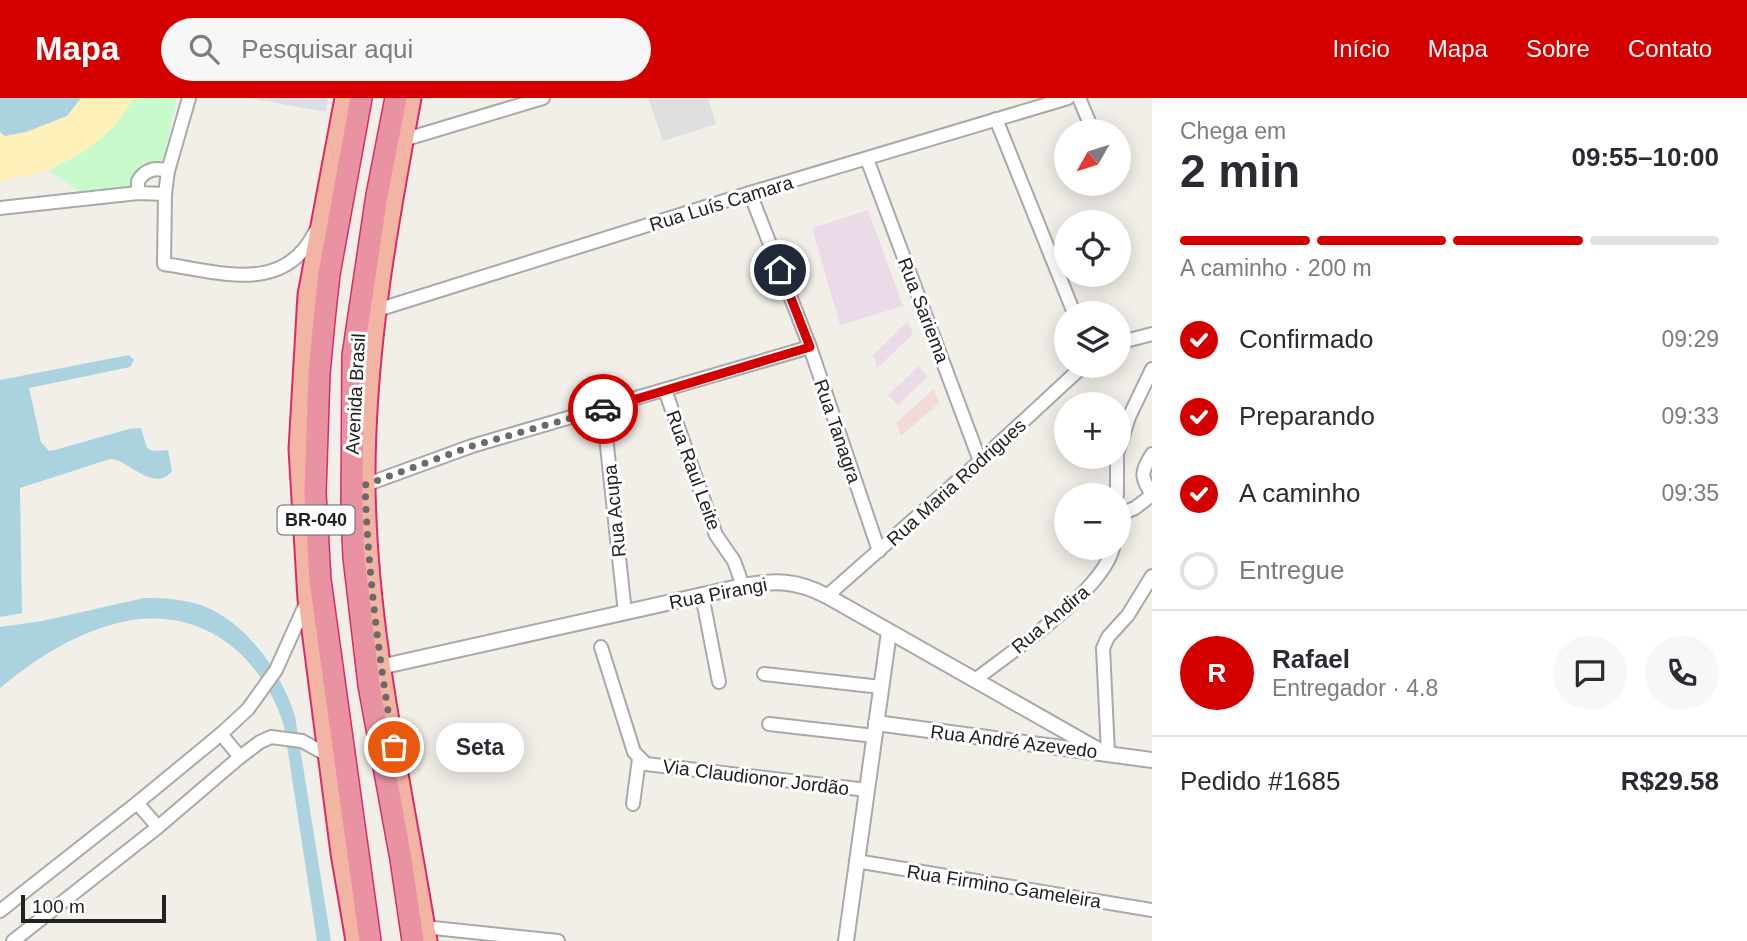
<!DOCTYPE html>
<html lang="pt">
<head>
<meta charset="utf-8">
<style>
  :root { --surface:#fff; --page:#f7f7f7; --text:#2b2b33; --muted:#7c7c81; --line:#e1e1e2; --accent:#d40000 }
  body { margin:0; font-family:Helvetica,sans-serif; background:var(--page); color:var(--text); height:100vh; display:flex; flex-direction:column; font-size:26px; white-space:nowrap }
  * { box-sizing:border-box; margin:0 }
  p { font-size:23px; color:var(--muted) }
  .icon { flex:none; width:38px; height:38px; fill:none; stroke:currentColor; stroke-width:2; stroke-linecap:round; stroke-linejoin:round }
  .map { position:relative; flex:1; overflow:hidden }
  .side { display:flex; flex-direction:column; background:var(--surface); width:595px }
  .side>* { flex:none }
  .needle { width:46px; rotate:231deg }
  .fabs { position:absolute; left:1054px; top:21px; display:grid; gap:14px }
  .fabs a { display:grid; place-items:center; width:77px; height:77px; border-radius:50%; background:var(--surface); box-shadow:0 4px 18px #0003; font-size:35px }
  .scale { position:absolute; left:21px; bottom:18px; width:145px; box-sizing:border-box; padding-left:7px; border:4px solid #222; border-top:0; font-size:19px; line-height:24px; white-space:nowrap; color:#222; -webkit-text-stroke:5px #fff; paint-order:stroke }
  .pin { position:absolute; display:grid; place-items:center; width:60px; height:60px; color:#fff; margin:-30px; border:4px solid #fff; border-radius:50%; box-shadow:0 2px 7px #0007 }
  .courier { position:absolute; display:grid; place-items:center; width:70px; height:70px; margin:-35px; border:5px solid #d40000; border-radius:50%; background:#fff; color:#222; box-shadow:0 2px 9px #0007 }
  .bubble { position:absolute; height:49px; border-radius:24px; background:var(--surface); box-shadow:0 4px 18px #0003; font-size:23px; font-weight:700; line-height:49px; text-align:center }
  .summary em { font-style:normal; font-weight:700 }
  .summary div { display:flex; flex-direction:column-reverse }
  .summary { display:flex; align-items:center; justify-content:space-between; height:119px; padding:0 28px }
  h1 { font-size:46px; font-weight:700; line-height:52px }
  .bar { display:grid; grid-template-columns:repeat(4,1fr); gap:10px 7px; align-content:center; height:84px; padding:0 28px }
  .bar i { height:9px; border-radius:5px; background:var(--line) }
  .bar .active { background:var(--accent) }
  .bar p { grid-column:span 4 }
  .line { display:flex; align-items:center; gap:18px; padding:0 28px; border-top:2px solid var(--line) }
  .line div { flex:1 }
  .round { display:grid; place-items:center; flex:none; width:74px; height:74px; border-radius:37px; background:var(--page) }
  ol { padding:0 28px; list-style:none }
  li { display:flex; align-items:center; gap:21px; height:77px }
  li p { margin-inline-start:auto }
  li .icon { padding:7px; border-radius:50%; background:var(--accent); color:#fff; stroke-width:4 }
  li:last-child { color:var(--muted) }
  li i { width:38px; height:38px; border:4px solid var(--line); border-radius:50% }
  header { display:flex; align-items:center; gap:42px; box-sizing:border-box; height:98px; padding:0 35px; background:var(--accent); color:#fff }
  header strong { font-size:33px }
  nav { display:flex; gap:38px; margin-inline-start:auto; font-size:24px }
  .search { width:490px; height:63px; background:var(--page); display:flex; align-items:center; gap:18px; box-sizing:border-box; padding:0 24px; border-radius:38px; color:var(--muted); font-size:26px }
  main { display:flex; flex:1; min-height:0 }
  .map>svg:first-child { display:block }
  .residential { fill:#e0dfdf }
  .commercial { fill:#f2dad9 }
  .industrial { fill:#ebdbe8 }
  .sand { fill:#fff1ba }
  .park { fill:#c8facc }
  .plaza { fill:#dddde8 }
  .water { fill:#aad3df }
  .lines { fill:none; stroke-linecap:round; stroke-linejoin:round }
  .minor-casing { stroke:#a9a9a9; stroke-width:16 }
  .tertiary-casing { stroke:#a9a9a9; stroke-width:18 }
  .trunk-casing { stroke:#dc2a67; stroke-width:23 }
  .motorway-casing { stroke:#dc2a67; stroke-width:24 }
  .minor { stroke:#fff; stroke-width:12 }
  .tertiary { stroke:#fff; stroke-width:14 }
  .trunk { stroke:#f2b4a3; stroke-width:19 }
  .motorway { stroke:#e892a2; stroke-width:21 }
  .done { stroke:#6b6a68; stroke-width:7; stroke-dasharray:0 12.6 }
  .route { stroke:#d40000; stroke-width:9 }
  .labels { text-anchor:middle; stroke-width:6; stroke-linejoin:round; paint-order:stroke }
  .shield { fill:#fff; stroke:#646464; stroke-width:2 }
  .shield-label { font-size:18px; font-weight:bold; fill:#222 }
  .street-label { font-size:19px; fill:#222; stroke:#fff }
</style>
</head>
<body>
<header>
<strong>Mapa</strong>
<div class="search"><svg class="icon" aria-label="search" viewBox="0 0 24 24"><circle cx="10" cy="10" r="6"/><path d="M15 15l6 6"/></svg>Pesquisar aqui</div>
<nav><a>Início</a><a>Mapa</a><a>Sobre</a><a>Contato</a></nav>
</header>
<main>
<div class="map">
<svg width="1152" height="843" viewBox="0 0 1152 843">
  <rect width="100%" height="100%" fill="#f2efe9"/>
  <!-- residential -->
  <polygon class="residential" points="648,0 708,0 716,26 663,43"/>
  <!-- commercial -->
  <polygon class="commercial" points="934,291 939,305 901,338 896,325"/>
  <!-- industrial -->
  <g class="industrial">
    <polygon points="868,112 903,208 840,227 812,130"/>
    <polygon points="908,223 913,236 877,270 873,257"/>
    <polygon points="919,268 927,279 898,307 888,297"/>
  </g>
  <!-- sand -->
  <path class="sand" d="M81 0H133C117 32 83 61 48 72 33 77 16 79 0 83V34L6 38 26 34 67 18Z"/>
  <!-- park -->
  <path class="park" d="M133 0H177L164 59 158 72 148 84 127 92 83 96 48 72C83 57 116 35 133 0Z"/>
  <!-- plaza -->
  <polygon class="plaza" points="248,0 328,0 326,14"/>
  <!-- water -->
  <g class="water">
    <polygon points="0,0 81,0 67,18 26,34 5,38 0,34"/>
    <path d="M129 257 134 262 130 269 29 290 41 344 49 353 55 352 129 331 141 330 147 350 153 353 168 352 172 373C154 396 128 361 110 361L20 390 22 515 0 519V282Z"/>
    <path d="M144 500C165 500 189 501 208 510 250 529 282 576 295 618L331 843H317L284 628C262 558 204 509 127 523 80 532 36 560 0 590V529L42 523Z"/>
  </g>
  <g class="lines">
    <defs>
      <g id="minor">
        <path d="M189 0 168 73 165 96 164 166C220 174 284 197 315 134"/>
        <polyline points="1079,0 1093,33"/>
        <polyline points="996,21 1074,215"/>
        <polyline points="403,42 543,0"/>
        <polyline points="867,61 980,363"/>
        <path d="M138 95V83C145 71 156 69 168 73"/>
        <polyline points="750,95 810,249 879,453"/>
        <polyline points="0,110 138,95 165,96"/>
        <polyline points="374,213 750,95 1068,0"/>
        <polyline points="1118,245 1152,236"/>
        <polyline points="665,292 716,437 734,463 743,488"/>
        <polyline points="603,311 625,515"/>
        <polyline points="1118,353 1129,319 1152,271"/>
        <polyline points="365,387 472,348 810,249"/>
        <polyline points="1117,397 1117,359"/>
        <path d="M1152 397C1141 378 1140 376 1152 356"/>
        <polyline points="1118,417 1135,410 1152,397"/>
        <polyline points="702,497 719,584"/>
        <polyline points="827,498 980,363 1083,268"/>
        <polyline points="601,549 634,654 646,666 867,692"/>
        <polyline points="764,576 881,589"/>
        <path d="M975 582C1012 553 1102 494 1113 450"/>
        <polyline points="769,626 875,638"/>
        <polyline points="221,636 240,659"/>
        <polyline points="1108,655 1103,550 1108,539 1128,517 1152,478"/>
        <polyline points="137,705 158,729"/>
        <polyline points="633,706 639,661"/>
        <polyline points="856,763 1152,812"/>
        <polyline points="0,813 137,705 221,636 248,611 276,572 307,503"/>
        <polyline points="424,829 558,843"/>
        <polyline points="13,843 158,729 240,659 260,644 271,639 302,643 329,658"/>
      </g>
      <g id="tertiary">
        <path d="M380 569 743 488C776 482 796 482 827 498L1102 654"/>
        <polyline points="876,625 1152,662"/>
        <polyline points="846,843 889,534"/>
      </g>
      <g id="trunk">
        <polyline points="345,0 308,197 299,351 308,501 341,755 356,843"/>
        <path d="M411 0C387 129 364 256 365 388 367 541 403 692 427 843"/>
      </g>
      <g id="motorway">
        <polyline points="361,0 329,176 324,222 319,275 315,395 320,482 370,843"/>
        <polyline points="396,0 377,97 353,258 352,415 354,459 369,587 401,761 413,843"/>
      </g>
    </defs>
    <!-- minor casing -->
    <use href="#minor" class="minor-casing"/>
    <!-- tertiary casing -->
    <use href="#tertiary" class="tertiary-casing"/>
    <!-- trunk casing -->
    <use href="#trunk" class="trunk-casing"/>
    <!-- motorway casing -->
    <use href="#motorway" class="motorway-casing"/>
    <!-- minor -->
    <use href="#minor" class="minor"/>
    <!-- tertiary -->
    <use href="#tertiary" class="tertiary"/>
    <!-- trunk -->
    <use href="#trunk" class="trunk"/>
    <!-- motorway -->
    <use href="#motorway" class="motorway"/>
  </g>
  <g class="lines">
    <!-- done -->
    <path class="done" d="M394 649C379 562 368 475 365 387L472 348 603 311"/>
    <!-- route -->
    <polyline class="route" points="603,311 810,249 780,172"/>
  </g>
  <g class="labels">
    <!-- shield labels -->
    <rect class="shield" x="277.5" y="407.5" width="77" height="29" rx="5"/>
    <g class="shield-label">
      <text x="316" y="428">BR-040</text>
    </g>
    <!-- street labels -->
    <g class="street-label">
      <text transform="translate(721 105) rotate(-17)" y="7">Rua Luís Camara</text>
      <text transform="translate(924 212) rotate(69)" y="7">Rua Sariema</text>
      <text transform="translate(355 296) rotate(-87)" y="7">Avenida Brasil</text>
      <text transform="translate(838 333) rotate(71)" y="7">Rua Tanagra</text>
      <text transform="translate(694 372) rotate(70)" y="7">Rua Raul Leite</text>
      <text transform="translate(956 384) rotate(-42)" y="7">Rua Maria Rodrigues</text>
      <text transform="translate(614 413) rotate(-96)" y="7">Rua Acupa</text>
      <text transform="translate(718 495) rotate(-11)" y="7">Rua Pirangi</text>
      <text transform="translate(1050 521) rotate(-40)" y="7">Rua Andira</text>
      <text transform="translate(1014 643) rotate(7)" y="7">Rua André Azevedo</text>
      <text transform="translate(756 679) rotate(7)" y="7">Via Claudionor Jordão</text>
      <text transform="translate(1004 788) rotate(9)" y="7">Rua Firmino Gameleira</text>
    </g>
  </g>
</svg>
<div class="fabs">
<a><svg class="needle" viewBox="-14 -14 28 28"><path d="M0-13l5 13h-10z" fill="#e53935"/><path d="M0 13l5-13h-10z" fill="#7c7c81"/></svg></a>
<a><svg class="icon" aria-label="locate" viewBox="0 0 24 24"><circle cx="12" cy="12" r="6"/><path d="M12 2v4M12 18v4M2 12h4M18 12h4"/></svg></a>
<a><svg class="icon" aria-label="layers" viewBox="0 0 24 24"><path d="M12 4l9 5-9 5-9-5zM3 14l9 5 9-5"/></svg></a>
<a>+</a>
<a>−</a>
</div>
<div class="scale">100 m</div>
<div class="pin" style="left:394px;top:649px;background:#ea580c"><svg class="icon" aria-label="bag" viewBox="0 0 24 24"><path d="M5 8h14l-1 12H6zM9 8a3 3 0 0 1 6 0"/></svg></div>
<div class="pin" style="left:780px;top:172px;background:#1f2937"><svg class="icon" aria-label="home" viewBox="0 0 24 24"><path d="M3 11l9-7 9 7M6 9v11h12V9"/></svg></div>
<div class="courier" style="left:603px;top:311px"><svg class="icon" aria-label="car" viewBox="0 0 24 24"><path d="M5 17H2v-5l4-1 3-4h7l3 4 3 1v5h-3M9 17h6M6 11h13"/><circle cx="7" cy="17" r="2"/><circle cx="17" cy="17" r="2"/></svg></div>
<div class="bubble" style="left:436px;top:625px;width:88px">Seta</div>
</div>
<section class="side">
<div class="summary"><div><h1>2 min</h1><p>Chega em</p></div><em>09:55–10:00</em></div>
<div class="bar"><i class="active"></i><i class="active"></i><i class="active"></i><i></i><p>A caminho · 200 m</p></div>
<ol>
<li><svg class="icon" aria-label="check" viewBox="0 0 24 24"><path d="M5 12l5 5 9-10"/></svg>Confirmado<p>09:29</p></li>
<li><svg class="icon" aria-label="check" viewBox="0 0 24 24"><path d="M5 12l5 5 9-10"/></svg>Preparando<p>09:33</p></li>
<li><svg class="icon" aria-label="check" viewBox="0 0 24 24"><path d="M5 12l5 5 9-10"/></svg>A caminho<p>09:35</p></li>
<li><i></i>Entregue</li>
</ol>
<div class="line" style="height:126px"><b class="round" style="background:var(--accent);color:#fff">R</b><div><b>Rafael</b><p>Entregador · 4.8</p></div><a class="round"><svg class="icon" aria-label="chat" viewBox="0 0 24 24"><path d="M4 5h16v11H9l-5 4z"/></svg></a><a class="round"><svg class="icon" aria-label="phone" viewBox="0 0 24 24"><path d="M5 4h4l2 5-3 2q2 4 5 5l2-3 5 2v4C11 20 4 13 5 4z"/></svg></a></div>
<div class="line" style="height:91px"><div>Pedido #1685</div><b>R$29.58</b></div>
</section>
</main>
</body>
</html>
